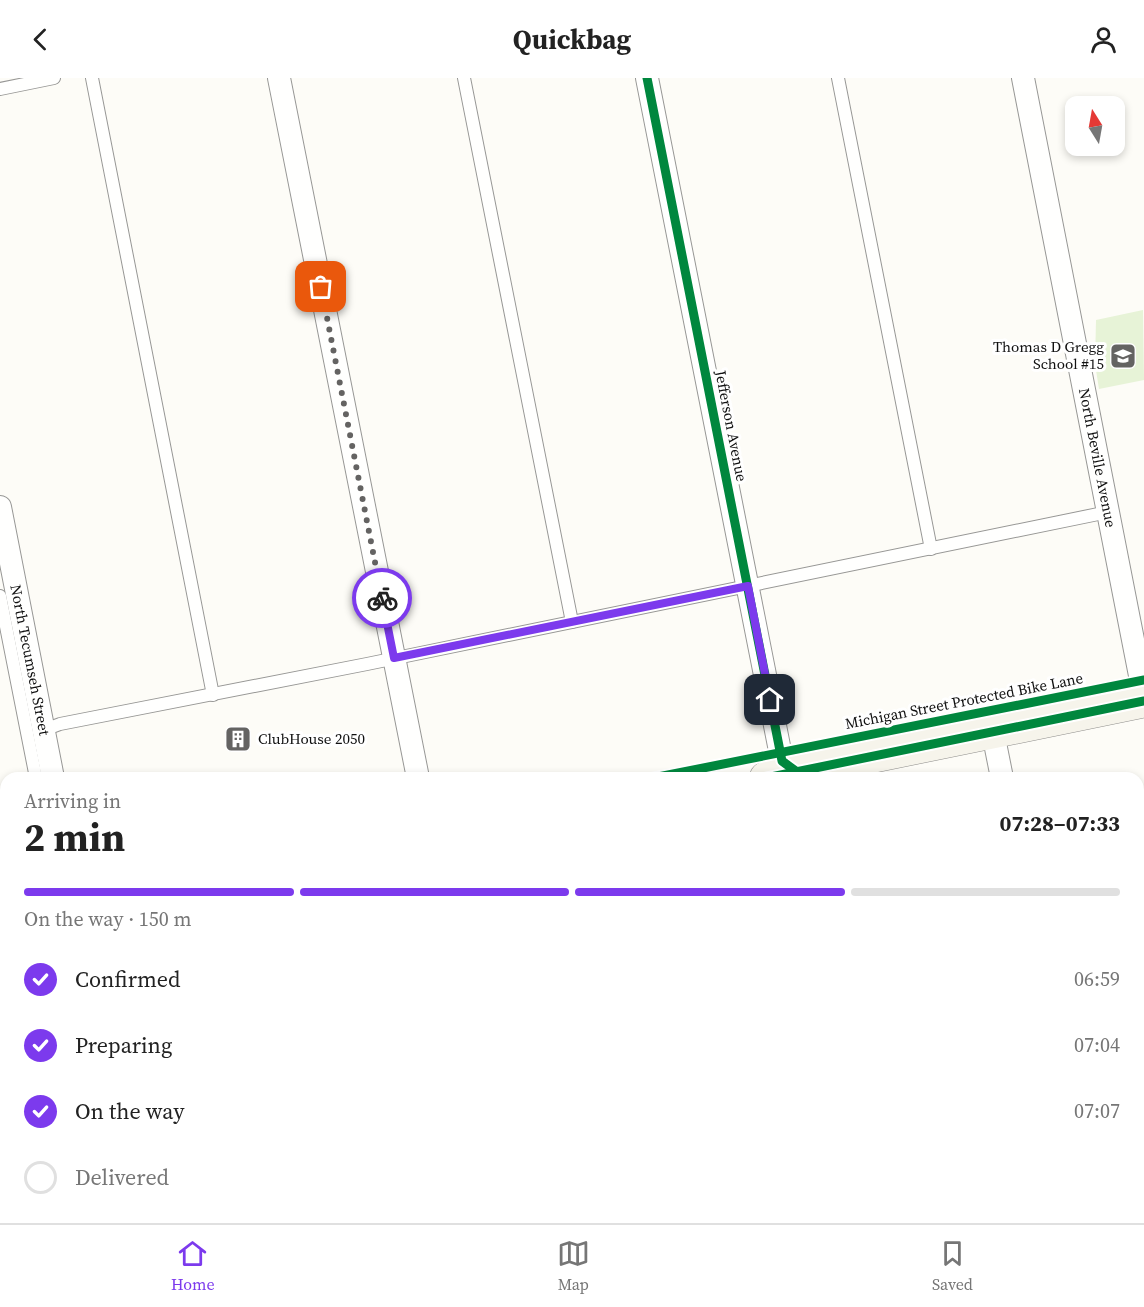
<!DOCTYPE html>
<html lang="en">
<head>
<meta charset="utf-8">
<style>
  :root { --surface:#fff; --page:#f6f6f6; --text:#222; --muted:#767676; --line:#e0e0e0; --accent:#7c3aed }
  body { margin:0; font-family:"Source Serif 4",serif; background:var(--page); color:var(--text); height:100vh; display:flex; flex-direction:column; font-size:22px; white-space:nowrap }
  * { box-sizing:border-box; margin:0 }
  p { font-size:20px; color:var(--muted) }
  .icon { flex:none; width:33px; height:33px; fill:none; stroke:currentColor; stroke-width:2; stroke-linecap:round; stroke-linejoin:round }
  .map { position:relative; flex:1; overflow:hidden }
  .details { position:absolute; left:0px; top:694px; width:1144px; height:452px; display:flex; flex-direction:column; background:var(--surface); border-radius:18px 18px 0 0; box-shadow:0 3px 9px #0003 }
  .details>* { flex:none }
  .needle { width:39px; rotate:349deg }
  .controls { position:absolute; left:1065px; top:18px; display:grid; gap:12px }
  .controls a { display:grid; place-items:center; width:60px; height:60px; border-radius:12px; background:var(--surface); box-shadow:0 3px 9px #0003; font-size:30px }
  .pin { position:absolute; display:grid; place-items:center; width:51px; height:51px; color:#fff; margin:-26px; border-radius:12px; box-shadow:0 3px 9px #0006 }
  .courier { position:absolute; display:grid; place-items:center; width:60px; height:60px; margin:-30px; border:4px solid #7c3aed; border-radius:50%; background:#fff; color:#222; box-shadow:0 2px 8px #0007 }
  .headline em { font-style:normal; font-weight:700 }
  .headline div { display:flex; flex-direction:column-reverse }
  .headline { display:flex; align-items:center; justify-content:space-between; height:102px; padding:0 24px }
  h1 { font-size:39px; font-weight:700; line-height:45px }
  .bar { display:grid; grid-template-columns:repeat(4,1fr); gap:9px 6px; align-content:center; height:72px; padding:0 24px }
  .bar i { height:8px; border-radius:4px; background:var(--line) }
  .bar .selected { background:var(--accent) }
  .bar p { grid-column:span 4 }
  ol { padding:0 24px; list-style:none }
  li { display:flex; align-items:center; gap:18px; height:66px }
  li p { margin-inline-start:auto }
  li .icon { padding:6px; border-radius:50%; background:var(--accent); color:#fff; stroke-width:4 }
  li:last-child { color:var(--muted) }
  li i { width:33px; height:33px; border:3px solid var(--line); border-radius:50% }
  header { display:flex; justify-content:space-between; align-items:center; height:78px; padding:0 24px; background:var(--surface); font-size:27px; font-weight:700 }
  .tabs { display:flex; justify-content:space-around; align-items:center; height:84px; border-top:2px solid var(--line); background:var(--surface); font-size:16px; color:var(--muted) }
  .tabs a { display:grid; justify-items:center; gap:3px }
  .tabs .selected { color:var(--accent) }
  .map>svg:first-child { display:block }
  .green { fill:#e7f3d7 }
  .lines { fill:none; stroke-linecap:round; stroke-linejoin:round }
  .service-casing { stroke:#979795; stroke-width:14 }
  .minor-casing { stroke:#979795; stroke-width:24 }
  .secondary-casing { stroke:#8e8d8b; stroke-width:34 }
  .service { stroke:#fffffe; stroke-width:12 }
  .minor { stroke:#fffffe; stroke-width:22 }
  .secondary { stroke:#f6f4eb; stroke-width:33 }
  .cycleway-casing { stroke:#fff; stroke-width:13 }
  .cycleway { stroke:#00873e; stroke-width:9 }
  .done { stroke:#646362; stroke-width:6; stroke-dasharray:0 10.8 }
  .route { stroke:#7c3aed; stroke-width:8 }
  .labels { text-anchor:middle; stroke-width:6; stroke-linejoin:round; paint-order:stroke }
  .poi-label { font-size:15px; fill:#111; stroke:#fff; text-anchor:end }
  .street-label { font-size:15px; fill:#111; stroke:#fff }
</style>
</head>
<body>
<header><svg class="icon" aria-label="back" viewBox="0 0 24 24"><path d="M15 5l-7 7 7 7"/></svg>Quickbag<svg class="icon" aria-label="person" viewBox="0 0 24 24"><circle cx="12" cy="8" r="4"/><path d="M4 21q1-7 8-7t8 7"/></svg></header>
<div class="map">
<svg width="1144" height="1145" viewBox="0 0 1144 1145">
  <rect width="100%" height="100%" fill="#fdfcf7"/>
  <!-- green -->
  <polygon class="green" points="1143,232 1144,302 1099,311 1095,286 1096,242"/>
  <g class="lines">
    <defs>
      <g id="service">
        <polyline points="92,0 213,617"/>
        <polyline points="464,0 572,544"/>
        <polyline points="838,0 931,471"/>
        <polyline points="0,11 54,0"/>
        <polyline points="0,518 36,700"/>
        <polyline points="44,652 60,646 367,586 1108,434"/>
        <polyline points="1138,811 1144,810"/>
        <polyline points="1138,957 1144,956"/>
        <polyline points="134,1140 135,1145"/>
        <polyline points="516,1140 517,1145"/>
        <polyline points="893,1140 894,1145"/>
      </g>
      <g id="minor">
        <polyline points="279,0 418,700"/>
        <polyline points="647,0 782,683 797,694"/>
        <path id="s1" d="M1023 0 1144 618"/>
        <path id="s2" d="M0 429 53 700"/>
        <polyline points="993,655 1002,700"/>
        <polyline points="327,1140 328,1145"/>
        <polyline points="701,1140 702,1145"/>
        <polyline points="1090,1140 1091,1145"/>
      </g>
      <g id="secondary">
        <polyline points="766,700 1144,623"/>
        <polyline points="0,859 6,857"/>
      </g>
    </defs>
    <!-- service casing -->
    <use href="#service" class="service-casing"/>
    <!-- minor casing -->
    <use href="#minor" class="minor-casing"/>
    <!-- secondary casing -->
    <use href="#secondary" class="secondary-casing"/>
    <!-- service -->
    <use href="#service" class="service"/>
    <!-- minor -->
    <use href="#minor" class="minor"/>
    <!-- secondary -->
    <use href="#secondary" class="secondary"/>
    <defs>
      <g id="cycleway">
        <polyline points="647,0 782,683 797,694"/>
        <polyline points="653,700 1144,602"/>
        <polyline points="766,700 1144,623"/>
      </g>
    </defs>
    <!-- cycleway casing -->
    <use href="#cycleway" class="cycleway-casing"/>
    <!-- cycleway -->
    <use href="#cycleway" class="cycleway"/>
  </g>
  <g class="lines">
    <!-- done -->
    <polyline class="done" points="321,209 382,520"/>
    <!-- route -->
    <polyline class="route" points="382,520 394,580 748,508 770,622"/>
  </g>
  <!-- icons -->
  <defs>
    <symbol id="school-square" viewBox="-11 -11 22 22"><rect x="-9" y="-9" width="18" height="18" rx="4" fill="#646362" stroke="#fff"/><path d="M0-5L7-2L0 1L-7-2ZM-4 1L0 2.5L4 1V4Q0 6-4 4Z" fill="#fff"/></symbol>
    <symbol id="building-square" viewBox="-11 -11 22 22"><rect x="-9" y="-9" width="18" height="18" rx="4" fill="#646362" stroke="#fff"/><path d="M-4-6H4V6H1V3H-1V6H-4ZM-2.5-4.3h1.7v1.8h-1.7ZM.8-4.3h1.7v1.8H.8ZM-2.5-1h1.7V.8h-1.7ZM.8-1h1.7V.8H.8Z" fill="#fff"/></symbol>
  </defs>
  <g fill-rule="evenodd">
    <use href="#school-square" x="1108" y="263" width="30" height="30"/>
    <use href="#building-square" x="223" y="646" width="30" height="30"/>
  </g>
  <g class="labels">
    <!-- poi labels -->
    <g class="poi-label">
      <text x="1104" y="274">Thomas D Gregg<tspan x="1104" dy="17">School #15</tspan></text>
      <text x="258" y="666" text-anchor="start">ClubHouse 2050</text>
    </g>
    <!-- street labels -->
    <g class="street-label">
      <text transform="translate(731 348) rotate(79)" y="5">Jefferson Avenue</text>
      <text dy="5" stroke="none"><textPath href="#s1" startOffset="387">North Beville Avenue</textPath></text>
      <text dy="5" stroke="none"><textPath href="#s2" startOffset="156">North Tecumseh Street</textPath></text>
      <text transform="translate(964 623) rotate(-11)" y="5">Michigan Street Protected Bike Lane</text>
    </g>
  </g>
</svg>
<div class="controls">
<a><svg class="needle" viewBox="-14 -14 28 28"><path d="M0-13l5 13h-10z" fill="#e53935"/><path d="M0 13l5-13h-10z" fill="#767676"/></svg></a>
</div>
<div class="pin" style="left:321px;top:209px;background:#ea580c"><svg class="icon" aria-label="bag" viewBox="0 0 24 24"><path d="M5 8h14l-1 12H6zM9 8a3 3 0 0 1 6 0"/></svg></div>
<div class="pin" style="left:770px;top:622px;background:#1f2937"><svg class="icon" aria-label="home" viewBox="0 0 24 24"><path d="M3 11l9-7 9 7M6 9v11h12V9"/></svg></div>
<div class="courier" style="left:382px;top:520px"><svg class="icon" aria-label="bike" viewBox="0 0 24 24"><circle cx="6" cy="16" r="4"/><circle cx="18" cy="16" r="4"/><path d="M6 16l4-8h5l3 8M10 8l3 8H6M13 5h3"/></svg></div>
<section class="details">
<div class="headline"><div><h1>2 min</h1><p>Arriving in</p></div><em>07:28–07:33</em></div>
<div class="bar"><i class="selected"></i><i class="selected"></i><i class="selected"></i><i></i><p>On the way · 150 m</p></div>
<ol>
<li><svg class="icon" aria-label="check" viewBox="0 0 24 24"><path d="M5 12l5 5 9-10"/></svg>Confirmed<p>06:59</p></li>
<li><svg class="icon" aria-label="check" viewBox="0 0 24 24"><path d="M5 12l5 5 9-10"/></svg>Preparing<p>07:04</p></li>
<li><svg class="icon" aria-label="check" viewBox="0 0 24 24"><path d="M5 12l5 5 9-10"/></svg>On the way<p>07:07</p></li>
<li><i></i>Delivered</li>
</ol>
</section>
</div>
<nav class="tabs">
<a class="selected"><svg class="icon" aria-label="home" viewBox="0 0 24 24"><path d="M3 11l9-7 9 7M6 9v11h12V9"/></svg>Home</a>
<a><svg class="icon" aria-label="map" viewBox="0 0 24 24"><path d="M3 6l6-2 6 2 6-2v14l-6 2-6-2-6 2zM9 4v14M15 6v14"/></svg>Map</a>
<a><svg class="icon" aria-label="saved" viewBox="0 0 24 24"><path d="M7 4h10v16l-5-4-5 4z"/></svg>Saved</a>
</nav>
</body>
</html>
